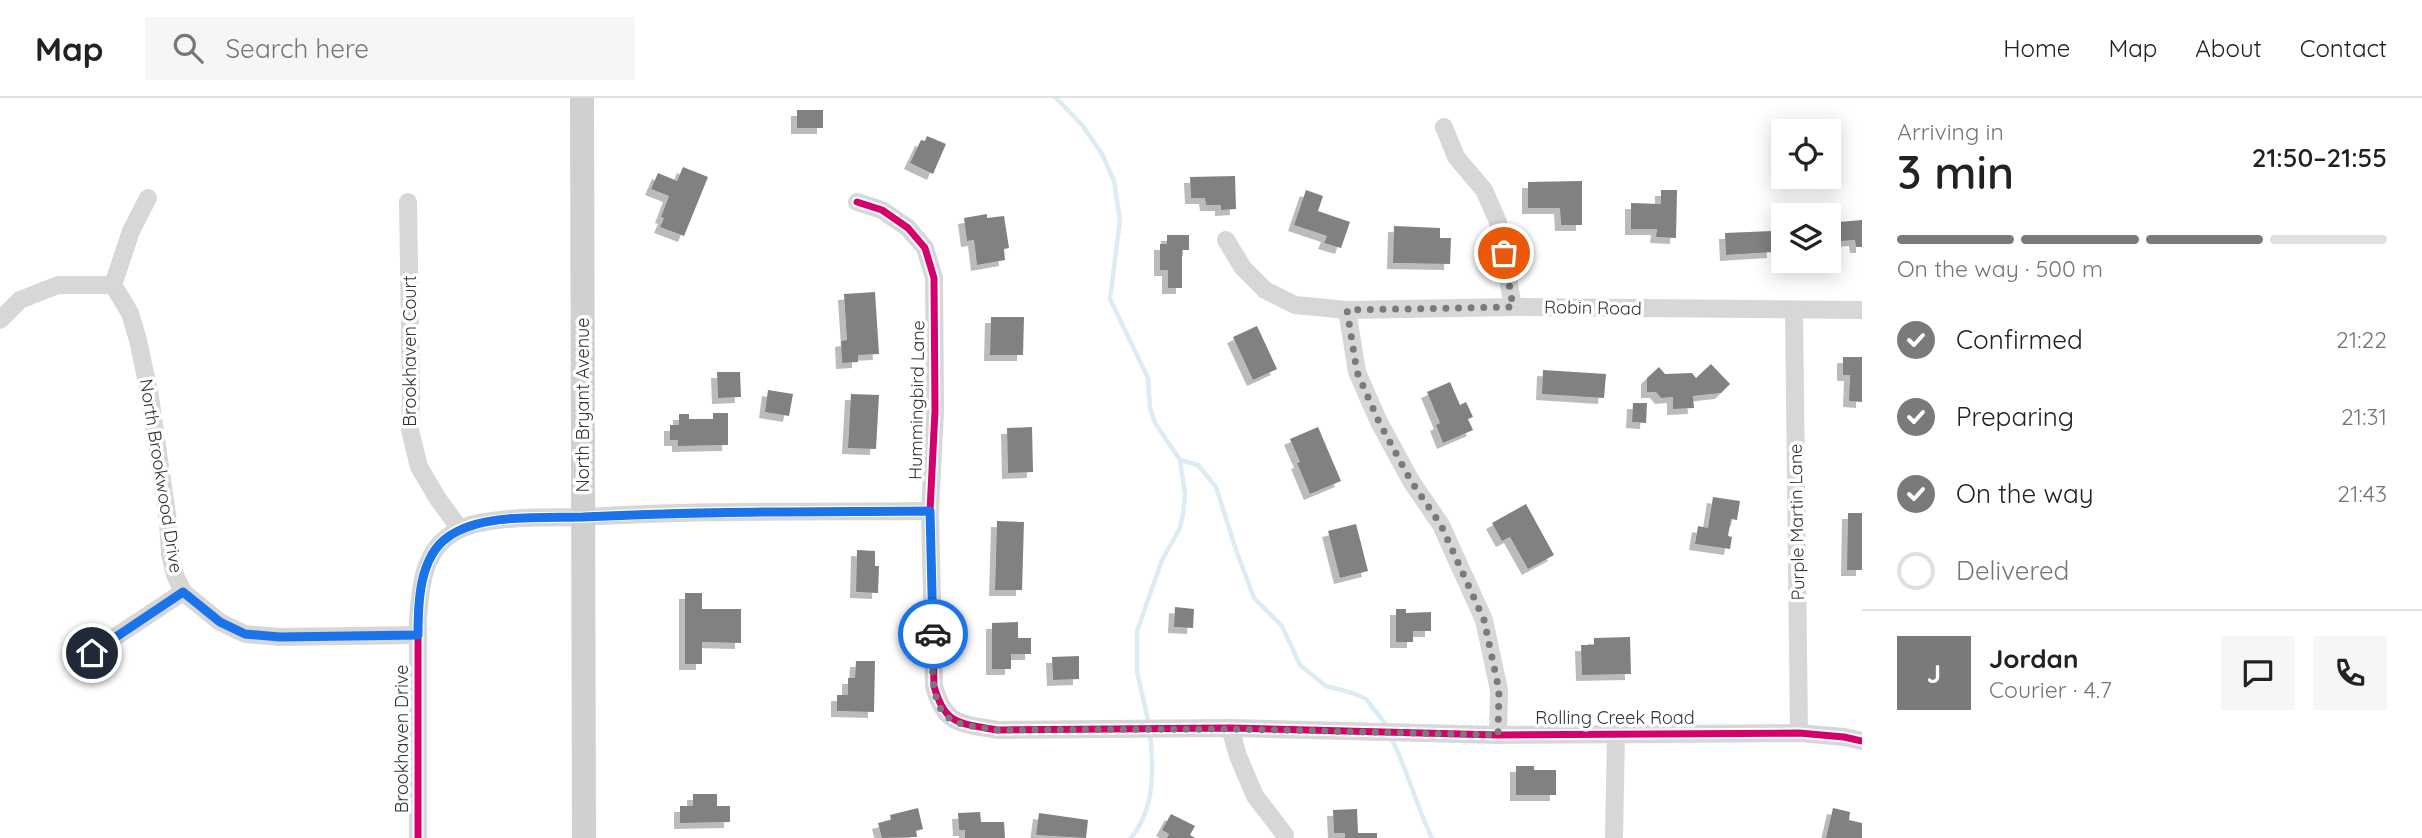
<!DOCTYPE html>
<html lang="en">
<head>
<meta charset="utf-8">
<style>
  :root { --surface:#fff; --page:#f6f6f6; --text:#222; --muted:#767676; --line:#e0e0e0; --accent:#7a7a7a }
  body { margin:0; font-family:Quicksand,sans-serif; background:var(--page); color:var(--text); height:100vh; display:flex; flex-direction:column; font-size:26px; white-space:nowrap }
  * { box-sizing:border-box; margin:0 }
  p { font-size:23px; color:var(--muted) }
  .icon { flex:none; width:38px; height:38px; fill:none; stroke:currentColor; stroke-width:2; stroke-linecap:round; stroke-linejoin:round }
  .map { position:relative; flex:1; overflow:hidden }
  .drawer { display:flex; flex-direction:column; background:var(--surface); width:560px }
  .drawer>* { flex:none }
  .fabs { position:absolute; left:1771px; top:21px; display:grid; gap:14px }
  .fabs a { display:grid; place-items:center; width:70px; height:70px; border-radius:0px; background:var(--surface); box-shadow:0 4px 18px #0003; font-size:35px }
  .pin { position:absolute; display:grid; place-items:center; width:60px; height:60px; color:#fff; margin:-30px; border:4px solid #fff; border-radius:50%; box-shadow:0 2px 7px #0007 }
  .courier { position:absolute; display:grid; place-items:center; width:70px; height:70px; margin:-35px; border:5px solid #1a73e8; border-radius:50%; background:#fff; color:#222; box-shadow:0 2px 9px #0007 }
  .headline em { font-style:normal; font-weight:600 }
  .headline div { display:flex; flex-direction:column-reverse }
  .headline { display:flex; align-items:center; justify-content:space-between; height:119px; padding:0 35px }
  h1 { font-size:46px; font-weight:600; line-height:52px }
  .bar { display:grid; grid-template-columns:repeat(4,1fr); gap:10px 7px; align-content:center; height:84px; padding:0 35px }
  .bar i { height:9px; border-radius:5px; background:var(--line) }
  .bar .active { background:var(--accent) }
  .bar p { grid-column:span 4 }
  .line { display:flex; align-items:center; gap:18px; padding:0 35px; border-top:2px solid var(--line) }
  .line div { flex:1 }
  .round { display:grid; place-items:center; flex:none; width:74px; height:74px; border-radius:0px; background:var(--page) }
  ol { padding:0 35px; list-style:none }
  li { display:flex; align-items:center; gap:21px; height:77px }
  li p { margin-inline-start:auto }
  li .icon { padding:7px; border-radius:50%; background:var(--accent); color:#fff; stroke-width:4 }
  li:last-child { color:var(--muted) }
  li i { width:38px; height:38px; border:4px solid var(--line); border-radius:50% }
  header { display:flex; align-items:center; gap:42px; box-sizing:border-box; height:98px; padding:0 35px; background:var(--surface); border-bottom:2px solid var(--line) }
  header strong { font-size:33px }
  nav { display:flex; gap:38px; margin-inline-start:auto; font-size:24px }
  .search { width:490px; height:63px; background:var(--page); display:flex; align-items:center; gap:18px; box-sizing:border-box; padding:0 24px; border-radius:0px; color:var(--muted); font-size:26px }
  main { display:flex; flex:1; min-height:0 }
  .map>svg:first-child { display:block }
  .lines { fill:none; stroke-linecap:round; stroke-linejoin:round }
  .stream { stroke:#ddebf3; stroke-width:4.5 }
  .building { fill:#818181; filter:url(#shadow) }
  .street { stroke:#d7d7d7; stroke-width:18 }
  .secondary { stroke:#d0d0d0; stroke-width:24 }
  .cycleway-casing { stroke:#fff; stroke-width:11 }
  .cycleway { stroke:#d6006c; stroke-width:7 }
  .done { stroke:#7a7a7a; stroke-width:7; stroke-dasharray:0 12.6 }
  .route { stroke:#1a73e8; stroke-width:9 }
  .labels { text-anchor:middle; stroke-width:7; stroke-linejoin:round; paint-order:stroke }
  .street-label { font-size:18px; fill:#333; stroke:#fff }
</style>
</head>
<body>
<header>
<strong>Map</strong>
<div class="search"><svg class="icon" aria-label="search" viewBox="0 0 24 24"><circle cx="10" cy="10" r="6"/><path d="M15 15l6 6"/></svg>Search here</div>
<nav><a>Home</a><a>Map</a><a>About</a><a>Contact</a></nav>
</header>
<main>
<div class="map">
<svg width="1862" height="740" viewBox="0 0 1862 740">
  <defs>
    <filter id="shadow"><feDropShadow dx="-6" dy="6" stdDeviation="0" flood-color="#0004"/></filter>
  </defs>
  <rect width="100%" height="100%" fill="#fff"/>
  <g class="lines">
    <!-- stream -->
    <g class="stream">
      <polyline points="1056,0 1082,27 1102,56 1114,83 1120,122 1110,201 1148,280 1150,310 1155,325 1180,362 1185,396 1183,417 1179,432 1162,462 1137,533 1137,574 1149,626"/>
      <polyline points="1180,362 1198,367 1216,389 1236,452 1254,500 1282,528 1300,567 1326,588 1353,595 1366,601 1387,628"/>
      <path d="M1391 640C1408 672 1416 708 1432 740"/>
      <path d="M1131 740C1155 710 1154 672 1150 635"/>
    </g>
  </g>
  <!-- building -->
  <g class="building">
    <rect x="797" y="12" width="26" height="18"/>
    <polygon points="927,38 946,46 933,76 910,65 921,42 925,43"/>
    <polygon points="683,69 708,79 684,138 660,129 664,120 661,119 669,98 651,91 658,75 677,83"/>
    <polygon points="1235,78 1236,111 1221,112 1221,107 1206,107 1205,100 1191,100 1190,79"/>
    <polygon points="1582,83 1582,127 1561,127 1560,110 1528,110 1528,84"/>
    <polygon points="1306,92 1323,98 1318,113 1350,124 1341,150 1324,145 1327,138 1294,127"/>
    <polygon points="1661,92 1677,92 1676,140 1656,139 1657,131 1631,131 1631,105 1661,106"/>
    <polygon points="987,116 987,120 1004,118 1009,150 1004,151 1005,162 977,167 974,142 967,143 964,120"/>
    <polygon points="1862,122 1862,149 1856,149 1855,142 1841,143 1839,124"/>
    <polygon points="1394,128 1440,130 1440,140 1451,140 1450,166 1393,165"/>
    <polygon points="1772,133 1773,154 1726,157 1725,135"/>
    <polygon points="1167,137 1189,137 1189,152 1182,152 1182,190 1168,190 1168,172 1160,172 1160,146 1167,146"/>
    <polygon points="875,194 879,256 858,257 858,264 842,265 841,243 847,242 844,196"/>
    <polygon points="991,219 1024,219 1023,257 990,257"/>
    <polygon points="1257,228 1277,271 1253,282 1233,239"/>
    <polygon points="1843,259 1862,259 1862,304 1849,303 1850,277 1843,277"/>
    <polygon points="1711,266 1730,286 1721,295 1693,298 1694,310 1673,311 1673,299 1661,300 1656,294 1647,294 1647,280 1659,269 1665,276 1692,275 1696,280"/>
    <polygon points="1543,272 1606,276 1604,300 1542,296"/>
    <polygon points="717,274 740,274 741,299 718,300"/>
    <polygon points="1450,284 1460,307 1466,304 1473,319 1468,321 1473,332 1443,345 1436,327 1440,325 1427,294"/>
    <polygon points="768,292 793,296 789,318 765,314"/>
    <polygon points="851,296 879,297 876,351 848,350"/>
    <polygon points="1633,305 1647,305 1646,325 1632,324"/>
    <polygon points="713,315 728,315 728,347 678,348 678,342 670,342 670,327 679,327 679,316 689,316 689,321 713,321"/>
    <polygon points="1032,329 1033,374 1008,375 1007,330"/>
    <polygon points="1318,329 1341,383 1310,396 1297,365 1300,364 1290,341"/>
    <polygon points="1713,399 1740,403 1737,422 1731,421 1728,438 1732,439 1730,451 1695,446 1698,428 1708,430"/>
    <polygon points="1526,406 1554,457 1528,471 1510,439 1502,443 1492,425"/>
    <polygon points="1848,415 1862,415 1862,472 1847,472"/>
    <polygon points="997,423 1024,424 1022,492 995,492"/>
    <polygon points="1356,426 1368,473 1340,480 1328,433"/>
    <polygon points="857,452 875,453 875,468 879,468 878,495 856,494"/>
    <polygon points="685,495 702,495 702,511 741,511 741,545 702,544 702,566 685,566"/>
    <polygon points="1175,509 1194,511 1193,530 1174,529"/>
    <polygon points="1396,511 1406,511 1406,515 1431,514 1431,533 1413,533 1413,544 1396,544"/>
    <polygon points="1018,524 1018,540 1031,540 1031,556 1011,556 1011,571 992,571 992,525"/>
    <polygon points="1630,539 1631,576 1582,577 1581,547 1594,547 1594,540"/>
    <polygon points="1079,558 1079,581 1053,582 1052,559"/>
    <polygon points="856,563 875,563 874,614 837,613 837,597 848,597 848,580 855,580"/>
    <polygon points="1516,668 1534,668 1534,672 1556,672 1556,697 1516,697"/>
    <polygon points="693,696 717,696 717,708 730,708 730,724 680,725 680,708 693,708"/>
    <polygon points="918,710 923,731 916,733 917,739 882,740 878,725 891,722 890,717"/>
    <polygon points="1833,710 1850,714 1849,722 1862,725 1862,740 1826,740"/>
    <polygon points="1357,711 1358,735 1377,735 1377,740 1345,740 1345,735 1334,735 1333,712"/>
    <polygon points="980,714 981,724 1004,724 1005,740 965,740 965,732 959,732 958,715"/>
    <polygon points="1039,715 1088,722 1086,740 1036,737"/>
    <polygon points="1171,716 1195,728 1190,737 1195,740 1167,740 1169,736 1162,732"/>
  </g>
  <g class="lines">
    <!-- street -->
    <g class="street">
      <polyline points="1444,29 1456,59 1484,92 1498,124 1513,209"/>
      <polyline points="408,104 411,295 410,332 419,369 438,401 460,431"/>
      <path d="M857 104 882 112 908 130 925 150 934 180 935 313 930 413 934 588C945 628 960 625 997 632L1230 630 1498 637 1799 635 1844 639 1862 643"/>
      <polyline points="1226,142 1243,170 1265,192 1295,207 1347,212 1513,209 1862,212"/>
      <polyline points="113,187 130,215 138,242 150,299 168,424 170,456 175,477 183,494 220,524 245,536 280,539 418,537"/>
      <polyline points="113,187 131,133 148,100"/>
      <polyline points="1347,212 1357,274 1379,324 1411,383 1441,427 1484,522 1499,592 1498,637"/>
      <polyline points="1794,212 1799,635"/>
      <polyline points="0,222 20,202 58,187 113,187"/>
      <polyline points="91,555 183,494"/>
      <polyline points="1230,630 1238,658 1255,698 1285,737"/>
      <path d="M418 740V522C420 494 422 459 446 440 457 431 471 426 485 424 518 418 552 420 586 419 700 412 815 414 930 413"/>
      <polyline points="1614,740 1616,636"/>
    </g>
    <!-- secondary -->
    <polyline class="secondary" points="582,0 584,740"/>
    <defs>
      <g id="cycleway">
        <path d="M857 104 882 112 908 130 925 150 934 180 935 313 930 413 934 588C945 628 960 625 997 632L1230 630 1498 637 1799 635 1844 639 1862 643"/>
        <path d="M418 740V522C420 494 422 459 446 440 457 431 471 426 485 424 518 418 552 420 586 419 700 412 815 414 930 413"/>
      </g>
    </defs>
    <!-- cycleway casing -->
    <use href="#cycleway" class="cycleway-casing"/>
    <!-- cycleway -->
    <use href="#cycleway" class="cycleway"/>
  </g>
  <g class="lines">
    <!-- done -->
    <path class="done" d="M933 536C933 559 928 606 949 620 961 629 983 629 997 632L1230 631 1498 637 1499 592 1484 522 1441 427 1411 383 1379 324 1357 274 1347 212 1513 209 1504 155"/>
    <!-- route -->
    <path class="route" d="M92 555 183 494 220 524 245 536 280 539 418 537C418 505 419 459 448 439 481 415 543 420 583 419 699 413 814 414 930 413L933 536"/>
  </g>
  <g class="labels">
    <!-- street labels -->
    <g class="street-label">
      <text transform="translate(1593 210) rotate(1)" y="6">Robin Road</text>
      <text transform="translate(410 253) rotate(-90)" y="6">Brookhaven Court</text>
      <text transform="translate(917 302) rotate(-89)" y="6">Hummingbird Lane</text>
      <text transform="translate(583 307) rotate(-90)" y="6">North Bryant Avenue</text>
      <text transform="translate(161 378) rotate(81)" y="6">North Brookwood Drive</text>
      <text transform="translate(1797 424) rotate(-91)" y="6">Purple Martin Lane</text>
      <text x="1615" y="626">Rolling Creek Road</text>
      <text transform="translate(402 641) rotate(-90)" y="6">Brookhaven Drive</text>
    </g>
  </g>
</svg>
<div class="fabs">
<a><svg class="icon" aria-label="locate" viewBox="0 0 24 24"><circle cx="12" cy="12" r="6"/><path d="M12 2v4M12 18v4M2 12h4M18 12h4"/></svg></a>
<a><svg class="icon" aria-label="layers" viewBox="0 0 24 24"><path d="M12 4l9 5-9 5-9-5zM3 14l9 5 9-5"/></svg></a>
</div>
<div class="pin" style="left:1504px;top:155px;background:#ea580c"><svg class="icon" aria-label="bag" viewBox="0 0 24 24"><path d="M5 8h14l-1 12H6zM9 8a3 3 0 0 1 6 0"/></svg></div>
<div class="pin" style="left:92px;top:555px;background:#1f2937"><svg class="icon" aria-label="home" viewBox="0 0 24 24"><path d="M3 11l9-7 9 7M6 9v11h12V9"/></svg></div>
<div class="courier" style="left:933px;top:536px"><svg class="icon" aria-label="car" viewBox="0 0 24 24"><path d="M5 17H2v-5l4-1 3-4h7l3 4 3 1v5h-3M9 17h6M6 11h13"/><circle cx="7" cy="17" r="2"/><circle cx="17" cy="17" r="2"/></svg></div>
</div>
<section class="drawer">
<div class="headline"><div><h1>3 min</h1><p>Arriving in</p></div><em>21:50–21:55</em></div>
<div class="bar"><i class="active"></i><i class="active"></i><i class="active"></i><i></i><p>On the way · 500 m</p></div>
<ol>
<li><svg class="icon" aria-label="check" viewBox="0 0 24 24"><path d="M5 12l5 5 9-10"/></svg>Confirmed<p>21:22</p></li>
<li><svg class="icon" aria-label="check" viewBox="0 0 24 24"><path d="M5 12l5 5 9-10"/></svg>Preparing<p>21:31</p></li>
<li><svg class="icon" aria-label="check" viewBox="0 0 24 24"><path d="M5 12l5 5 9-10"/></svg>On the way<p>21:43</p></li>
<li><i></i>Delivered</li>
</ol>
<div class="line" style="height:126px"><b class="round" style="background:var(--accent);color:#fff">J</b><div><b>Jordan</b><p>Courier · 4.7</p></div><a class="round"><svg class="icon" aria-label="chat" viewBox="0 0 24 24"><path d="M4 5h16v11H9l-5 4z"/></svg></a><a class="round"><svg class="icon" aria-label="phone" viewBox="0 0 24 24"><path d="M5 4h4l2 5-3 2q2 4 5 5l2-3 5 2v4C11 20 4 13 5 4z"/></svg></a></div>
</section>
</main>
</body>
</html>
